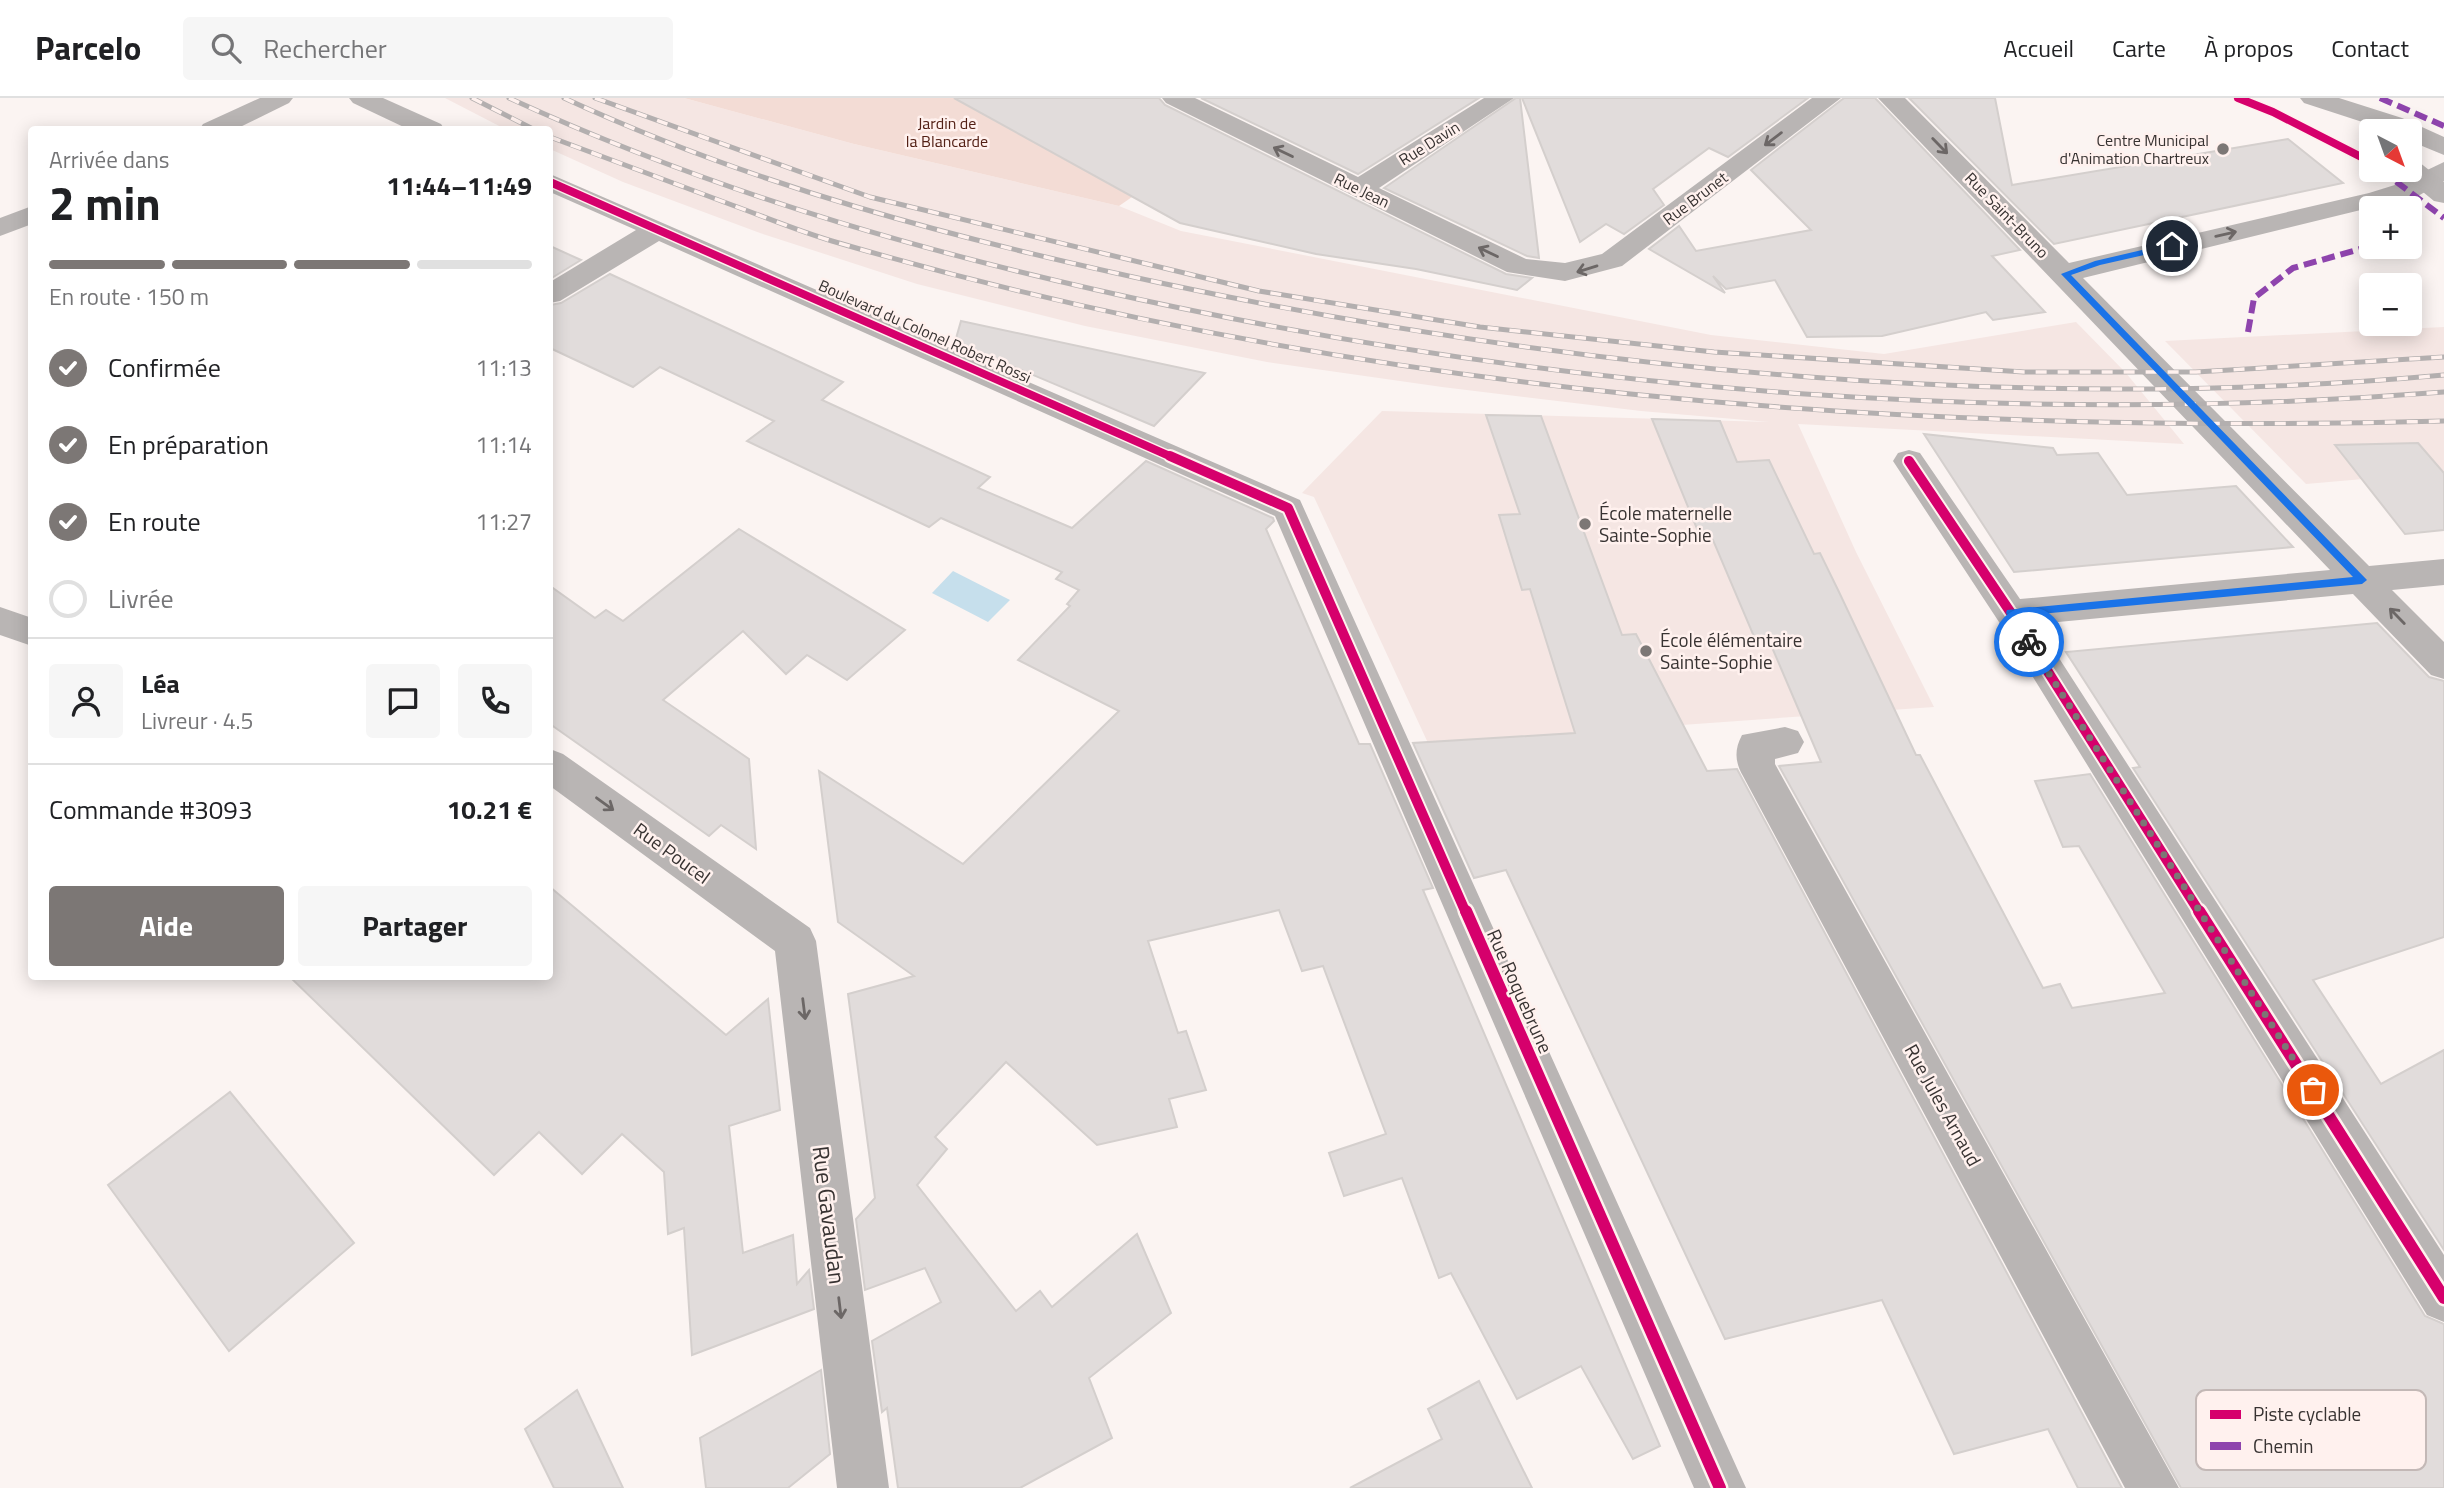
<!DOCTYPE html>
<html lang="fr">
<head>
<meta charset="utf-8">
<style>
  :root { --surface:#fff; --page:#f6f6f6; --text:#202124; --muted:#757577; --line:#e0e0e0; --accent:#7c7775 }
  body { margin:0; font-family:"Titillium Web",sans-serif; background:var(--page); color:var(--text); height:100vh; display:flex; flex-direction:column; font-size:26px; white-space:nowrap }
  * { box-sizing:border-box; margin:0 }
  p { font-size:23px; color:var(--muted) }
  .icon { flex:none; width:38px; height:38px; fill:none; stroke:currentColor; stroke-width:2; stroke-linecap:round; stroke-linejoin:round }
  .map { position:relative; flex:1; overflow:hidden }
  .drawer { position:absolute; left:28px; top:28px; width:525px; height:854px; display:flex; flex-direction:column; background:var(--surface); border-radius:7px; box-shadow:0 4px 18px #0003 }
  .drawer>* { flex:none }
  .needle { width:46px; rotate:139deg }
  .fabs { position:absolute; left:2359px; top:21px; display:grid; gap:14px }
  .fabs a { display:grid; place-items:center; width:63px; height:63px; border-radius:7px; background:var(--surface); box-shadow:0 4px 18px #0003; font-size:35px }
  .pin { position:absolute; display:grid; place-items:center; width:60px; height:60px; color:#fff; margin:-30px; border:4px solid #fff; border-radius:50%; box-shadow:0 2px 7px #0007 }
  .courier { position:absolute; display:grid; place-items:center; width:70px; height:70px; margin:-35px; border:5px solid #1a73e8; border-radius:50%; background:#fff; color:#222; box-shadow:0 2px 9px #0007 }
  .head em { font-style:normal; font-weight:700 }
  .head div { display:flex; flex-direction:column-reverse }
  .head { display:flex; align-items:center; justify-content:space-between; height:119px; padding:0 21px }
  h1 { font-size:46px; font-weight:700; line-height:52px }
  .bar { display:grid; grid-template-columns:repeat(4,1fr); gap:10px 7px; align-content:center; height:84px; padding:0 21px }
  .bar i { height:9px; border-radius:5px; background:var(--line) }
  .bar .current { background:var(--accent) }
  .bar p { grid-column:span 4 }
  .line { display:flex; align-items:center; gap:18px; padding:0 21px; border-top:2px solid var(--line) }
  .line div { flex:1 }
  .round { display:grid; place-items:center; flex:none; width:74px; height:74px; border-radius:7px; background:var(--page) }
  ol { padding:0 21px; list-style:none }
  li { display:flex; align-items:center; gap:21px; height:77px }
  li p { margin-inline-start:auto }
  li .icon { padding:7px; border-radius:50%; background:var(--accent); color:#fff; stroke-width:4 }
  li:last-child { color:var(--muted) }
  li i { width:38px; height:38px; border:4px solid var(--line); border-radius:50% }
  .button { display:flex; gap:14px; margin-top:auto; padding:14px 21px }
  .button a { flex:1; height:80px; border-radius:7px; background:var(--accent); color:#fff; font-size:28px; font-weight:700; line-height:80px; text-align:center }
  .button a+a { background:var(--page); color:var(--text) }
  header { display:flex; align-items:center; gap:42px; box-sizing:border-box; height:98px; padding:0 35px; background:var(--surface); border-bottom:2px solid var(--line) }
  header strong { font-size:33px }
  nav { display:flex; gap:38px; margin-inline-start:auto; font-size:24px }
  .search { width:490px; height:63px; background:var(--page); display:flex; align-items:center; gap:18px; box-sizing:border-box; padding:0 24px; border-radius:7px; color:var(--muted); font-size:26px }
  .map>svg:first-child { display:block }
  .built { fill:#f5e6e3 }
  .green { fill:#f3dcd5 }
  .water { fill:#c6dfec }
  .building { fill:#e1dcdb; stroke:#d4cfcd; stroke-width:2 }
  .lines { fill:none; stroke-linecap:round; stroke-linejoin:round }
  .street { fill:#b9b5b4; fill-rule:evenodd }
  .secondary { fill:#b8b4b3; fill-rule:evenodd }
  .rail-casing { stroke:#b3afaf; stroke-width:5 }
  .rail { stroke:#fff1ee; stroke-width:3.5; stroke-dasharray:11; stroke-linecap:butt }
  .quiet { stroke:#8e44ad; stroke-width:6; stroke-dasharray:13 6; stroke-linecap:butt }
  .cycleway-far2-casing { stroke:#fff1ee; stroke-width:11 }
  .cycleway-far1-casing { stroke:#fff1ee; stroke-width:14 }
  .cycleway-casing { stroke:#fff1ee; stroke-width:17 }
  .cycleway-far2 { stroke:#d6006c; stroke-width:8 }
  .cycleway-far1 { stroke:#d6006c; stroke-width:10 }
  .cycleway { stroke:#d6006c; stroke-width:12 }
  .oneway { stroke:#6c6766 }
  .route { fill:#1a73e8 }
  .done { stroke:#7c7775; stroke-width:7; stroke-dasharray:0 12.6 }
  .poi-dot { fill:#7c7775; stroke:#fff1ee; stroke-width:2.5 }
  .labels { text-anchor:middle; stroke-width:5; stroke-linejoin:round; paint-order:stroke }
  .far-park-label { font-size:16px; fill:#532015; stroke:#fff1ee }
  .far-poi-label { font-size:16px; fill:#383332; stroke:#fff1ee; text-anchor:end }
  .far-street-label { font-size:16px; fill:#383332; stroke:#fff1ee }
  .poi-label { font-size:19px; fill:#383332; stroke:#fff1ee; text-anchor:start }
  .street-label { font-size:19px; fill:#383332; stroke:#fff1ee }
  .near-street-label { font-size:23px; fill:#383332; stroke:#fff1ee }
  .key { fill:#fff1ee; stroke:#c3b8b6; stroke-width:2 }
  .key-label { font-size:19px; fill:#383332 }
</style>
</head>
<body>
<header>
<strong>Parcelo</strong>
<div class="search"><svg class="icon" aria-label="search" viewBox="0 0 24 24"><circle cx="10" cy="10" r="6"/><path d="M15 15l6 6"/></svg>Rechercher</div>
<nav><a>Accueil</a><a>Carte</a><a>À propos</a><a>Contact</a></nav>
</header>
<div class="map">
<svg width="2444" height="1390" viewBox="0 0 2444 1390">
  <rect width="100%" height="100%" fill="#fbf4f2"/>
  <!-- built -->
  <g class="built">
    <polygon points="445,0 684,0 854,46 1119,108 1181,133 1711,237 1884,256 2076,224 2126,275 2184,346 1798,326 1856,454 1934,609 1428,645 1314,399 1302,395 1382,313 1769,324 1641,313 1442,289 1267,264 1085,228 917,186 760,135 623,84 550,51 550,32 505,31"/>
    <polygon points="2444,229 2444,374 2306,386 2165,243"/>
  </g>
  <!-- green -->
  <polygon class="green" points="684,0 954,0 1132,99 1119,108 854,46"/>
  <!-- water -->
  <polygon class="water" points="953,473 1010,502 988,524 932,495"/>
  <!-- building -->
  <g class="building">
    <polygon points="954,0 1159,0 1165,7 1506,176 1532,180 1517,192 1416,171 1316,156 1180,125"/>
    <polygon points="1201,0 1479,0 1358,76"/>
    <polygon points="1516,0 1520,0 1539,160 1527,158 1384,90"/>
    <polygon points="1522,0 1808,0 1728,59 1709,50 1653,91 1664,107 1624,136 1606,126 1580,144"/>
    <polygon points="1844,0 1875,0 2020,152 1992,158 2045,214 1993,222 1986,214 1882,238 1807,239 1775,182 1726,191 1713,178 1725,195 1649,151 1679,128 1696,153 1811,132 1751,72"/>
    <polygon points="1909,0 1995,0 2012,87 2288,41 2343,85 2054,146"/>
    <polygon points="550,148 581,162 550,181"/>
    <polygon points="610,176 843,284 822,302 990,379 978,390 1072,430 1146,363 1273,420 1274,423 1266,431 1359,646 1370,646 1433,790 1423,792 1660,1348 1633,1361 1581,1268 1517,1301 1451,1175 1439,1180 1402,1080 1344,1098 1329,1055 1386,1036 1323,868 1302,873 1279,812 1148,843 1178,935 1186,933 1206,992 1169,1001 1177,1029 1097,1047 1006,964 935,1039 947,1051 917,1087 1016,1213 1040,1193 1052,1209 1137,1136 1171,1215 1089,1280 1112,1340 1020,1390 898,1390 887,1310 882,1314 872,1243 941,1204 925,1170 865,1192 856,1121 875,1100 848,896 914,878 838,824 819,673 963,766 1119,613 1018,562 1070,508 1067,506 1079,492 1056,481 1062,474 941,420 929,429 747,343 774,323 660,269 633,289 550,250 550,207 561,205"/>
    <polygon points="961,223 1205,275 1154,328 955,244"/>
    <polygon points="1486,317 1541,318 1622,537 1636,536 1707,673 1737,671 2122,1390 2078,1390 2048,1331 1954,1356 1882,1202 1725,1241 1506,772 1474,780 1413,645 1575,635 1530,491 1522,492 1499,417 1520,416"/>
    <polygon points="1652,321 1720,323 1737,364 1769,362 1814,456 1820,455 1839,494 1916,657 1920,657 2043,890 2060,886 2072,910 2165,895 2079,748 2063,749 2035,683 2090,676 2425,1218 2444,1226 2444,1390 2181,1390 1779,668 1821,664 1771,547 1758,548 1713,442 1702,443"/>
    <polygon points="1924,336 2053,350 2057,357 2098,355 2127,397 2236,388 2293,449 2014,474"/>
    <polygon points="2418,345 2444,375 2444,432 2405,436 2335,347"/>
    <polygon points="739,431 905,532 847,582 807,557 786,576 743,533 663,602 749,661 756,751 721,727 709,738 550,626 550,488 595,520 606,512 623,523"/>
    <polygon points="2377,525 2429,579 2444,583 2444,839 2313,882 2381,986 2444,952 2444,1152 2133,670 2140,669 2066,554"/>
    <polygon points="550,789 726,937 768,901 780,1012 729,1028 743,1155 793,1137 797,1186 809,1172 814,1211 692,1257 684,1130 668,1136 664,1074 622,1036 582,1076 539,1034 494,1077 289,878 550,878"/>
    <polygon points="230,994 354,1145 229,1253 108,1087"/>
    <polygon points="821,1272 830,1356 788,1390 706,1390 700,1340"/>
    <polygon points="1479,1283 1532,1390 1350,1390 1442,1341 1428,1311"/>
    <polygon points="577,1292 623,1390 554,1390 525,1331"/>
  </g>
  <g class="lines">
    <!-- street -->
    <g class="street">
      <polygon points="260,0 293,0 289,5 234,32 199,32 203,26"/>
      <polygon points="349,0 383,0 441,26 445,32 410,32 353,5"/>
      <polygon points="1162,0 1195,0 1358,79 1484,0 1514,0 1379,90 1526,161 1565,165 1602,156 1812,0 1841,0 1622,168 1565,183 1507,174 1166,5"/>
      <polygon points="1878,0 1905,0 2069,165 2369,95 2398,86 2444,64 2444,83 2418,98 2083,180 2369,468 2444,461 2444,487 2392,492 2444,544 2444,581 2431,577 2353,496 2037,526 2444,1157 2444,1224 2427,1217 1999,524 1893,363 1898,355 1909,352 1920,355 2020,501 2330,472"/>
      <polygon points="550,76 1300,402 1746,1390 1694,1390 1275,418 659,143 560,203 550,205 550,184 636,132 550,94"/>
      <polygon points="32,108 32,126 0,138 0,120"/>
      <polygon points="0,509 32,520 32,548 0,537"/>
      <path d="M1785 629 1798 633 1804 644 1798 655 1775 661V666L2179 1390H2125L1743 678C1735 664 1734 652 1742 637Z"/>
      <polygon points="550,651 563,656 810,830 816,843 889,1390 837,1390 775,853 550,688"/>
    </g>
    <!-- secondary -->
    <g class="secondary">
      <polygon points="2300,0 2339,0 2402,20 2444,39 2444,57 2410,43 2410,33 2390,33 2304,5"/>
      <polygon points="2410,62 2419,64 2444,84 2444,105 2434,103 2401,76 2398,72 2410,72"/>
    </g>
    <defs>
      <g id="rail">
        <polyline points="472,0 535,32"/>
        <path d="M509 0C724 99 949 162 1180 210 1590 295 2026 327 2444 294"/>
        <path d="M564 0C754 88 956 141 1161 185 1573 273 2023 315 2444 277"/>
        <polyline points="595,0 870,99 1259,193 1480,229 1714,254 2024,274 2196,274 2444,259"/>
        <path d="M550 39C611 62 671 84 732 107 765 119 798 133 832 143 1356 297 1900 337 2444 323"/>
      </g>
    </defs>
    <!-- rail casing -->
    <use href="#rail" class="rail-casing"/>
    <!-- rail -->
    <use href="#rail" class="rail"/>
    <!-- quiet -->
    <g class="quiet">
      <polyline points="2380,0 2444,28"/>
      <polyline points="2381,72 2444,120"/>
      <polyline points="2248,234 2254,200 2293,170 2371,148"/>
    </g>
    <defs>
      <g id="cycleway-far2">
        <polyline points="2238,0 2273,14 2371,64"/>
        <polyline points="550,84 1174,360"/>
      </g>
      <g id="cycleway-far1">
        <polyline points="1170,358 1288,410 1466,815"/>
        <polyline points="1909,363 2011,515 2200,815"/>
      </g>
      <g id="cycleway">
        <polyline points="1466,813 1720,1390"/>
        <polyline points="2199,813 2444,1200"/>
      </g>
    </defs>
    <!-- cycleway-far2 casing -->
    <use href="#cycleway-far2" class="cycleway-far2-casing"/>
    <!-- cycleway-far1 casing -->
    <use href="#cycleway-far1" class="cycleway-far1-casing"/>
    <!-- cycleway casing -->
    <use href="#cycleway" class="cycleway-casing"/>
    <!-- cycleway-far2 -->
    <use href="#cycleway-far2" class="cycleway-far2"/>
    <!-- cycleway-far1 -->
    <use href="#cycleway-far1" class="cycleway-far1"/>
    <!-- cycleway -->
    <use href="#cycleway" class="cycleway"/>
  </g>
  <!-- one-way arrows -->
  <defs><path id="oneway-shaft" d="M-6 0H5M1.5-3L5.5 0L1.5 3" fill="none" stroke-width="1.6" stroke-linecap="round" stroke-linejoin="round" transform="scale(1.75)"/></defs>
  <g class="oneway">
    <use href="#oneway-shaft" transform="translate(1773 41) rotate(143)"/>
    <use href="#oneway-shaft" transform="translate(1940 48) rotate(46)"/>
    <use href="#oneway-shaft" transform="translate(1283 54) rotate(-154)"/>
    <use href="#oneway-shaft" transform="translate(2226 136) rotate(-13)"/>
    <use href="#oneway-shaft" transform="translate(1488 154) rotate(-154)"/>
    <use href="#oneway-shaft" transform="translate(1587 171) rotate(163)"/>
    <use href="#oneway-shaft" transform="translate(2397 518) rotate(-134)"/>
    <use href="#oneway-shaft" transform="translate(605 706) rotate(36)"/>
    <use href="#oneway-shaft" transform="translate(804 911) rotate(83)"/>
    <use href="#oneway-shaft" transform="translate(840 1210) rotate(83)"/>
  </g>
  <!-- route -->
  <polygon class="route" points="2172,145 2175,150 2100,167 2071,177 2367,482 2362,486 2018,518 2035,544 2026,547 2006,515 2007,512 2353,479 2061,176 2095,163"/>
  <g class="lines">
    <!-- done -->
    <polyline class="done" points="2029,544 2313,992"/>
  </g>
  <!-- markers -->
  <g class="poi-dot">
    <circle cx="2223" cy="51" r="7"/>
    <circle cx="1585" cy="426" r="7"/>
    <circle cx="1646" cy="553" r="7"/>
  </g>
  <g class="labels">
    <!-- far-park labels -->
    <g class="far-park-label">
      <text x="947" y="31">Jardin de<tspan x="947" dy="18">la Blancarde</tspan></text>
    </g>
    <!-- far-poi labels -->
    <g class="far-poi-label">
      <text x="2209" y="48">Centre Municipal<tspan x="2209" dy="18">d'Animation Chartreux</tspan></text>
    </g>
    <!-- far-street labels -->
    <g class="far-street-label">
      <text transform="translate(1429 45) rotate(-32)" y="6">Rue Davin</text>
      <text transform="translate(1362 92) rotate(26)" y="6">Rue Jean</text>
      <text transform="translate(1695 100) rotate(-37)" y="6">Rue Brunet</text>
      <text transform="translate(2007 117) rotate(46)" y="6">Rue Saint-Bruno</text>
      <text transform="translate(925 233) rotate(24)" y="6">Boulevard du Colonel Robert Rossi</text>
    </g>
    <!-- poi labels -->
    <g class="poi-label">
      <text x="1599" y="422">École maternelle<tspan x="1599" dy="22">Sainte-Sophie</tspan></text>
      <text x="1660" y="549">École élémentaire<tspan x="1660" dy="22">Sainte-Sophie</tspan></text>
    </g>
    <!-- street labels -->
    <g class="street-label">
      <text transform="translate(672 755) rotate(36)" y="7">Rue Poucel</text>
      <text transform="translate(1520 893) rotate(66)" y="7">Rue Roquebrune</text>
      <text transform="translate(1943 1007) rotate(61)" y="7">Rue Jules Arnaud</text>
    </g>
    <!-- near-street labels -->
    <g class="near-street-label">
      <text transform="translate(829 1117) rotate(83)" y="8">Rue Gavaudan</text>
    </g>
  </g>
  <!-- legend -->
  <rect x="2196" y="1292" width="230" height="80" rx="10" class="key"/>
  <rect x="2210" y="1312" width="31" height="9" fill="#d6006c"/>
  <rect x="2210" y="1344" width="31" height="8" fill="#8e44ad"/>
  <g class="key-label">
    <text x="2253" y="1323">Piste cyclable</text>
    <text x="2253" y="1355">Chemin</text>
  </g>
</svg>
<div class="fabs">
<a><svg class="needle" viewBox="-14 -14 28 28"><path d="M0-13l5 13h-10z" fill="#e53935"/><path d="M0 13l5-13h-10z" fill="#757577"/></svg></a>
<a>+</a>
<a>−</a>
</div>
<div class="pin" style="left:2313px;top:992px;background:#ea580c"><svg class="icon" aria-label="bag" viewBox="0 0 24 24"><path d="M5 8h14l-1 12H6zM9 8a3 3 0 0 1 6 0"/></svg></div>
<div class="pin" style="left:2172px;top:148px;background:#1f2937"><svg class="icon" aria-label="home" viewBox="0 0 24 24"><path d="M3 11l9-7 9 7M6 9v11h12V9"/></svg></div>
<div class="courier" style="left:2029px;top:544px"><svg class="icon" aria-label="bike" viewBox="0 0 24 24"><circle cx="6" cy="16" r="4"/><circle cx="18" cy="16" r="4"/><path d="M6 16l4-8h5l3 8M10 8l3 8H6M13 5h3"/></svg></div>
<section class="drawer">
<div class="head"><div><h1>2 min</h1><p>Arrivée dans</p></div><em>11:44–11:49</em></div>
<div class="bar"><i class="current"></i><i class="current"></i><i class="current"></i><i></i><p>En route · 150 m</p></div>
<ol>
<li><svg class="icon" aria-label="check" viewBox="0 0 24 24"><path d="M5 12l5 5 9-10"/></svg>Confirmée<p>11:13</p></li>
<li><svg class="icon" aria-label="check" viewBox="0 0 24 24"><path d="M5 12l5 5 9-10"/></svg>En préparation<p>11:14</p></li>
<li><svg class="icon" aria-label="check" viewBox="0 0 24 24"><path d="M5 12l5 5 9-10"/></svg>En route<p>11:27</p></li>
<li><i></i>Livrée</li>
</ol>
<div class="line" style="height:126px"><a class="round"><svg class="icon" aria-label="person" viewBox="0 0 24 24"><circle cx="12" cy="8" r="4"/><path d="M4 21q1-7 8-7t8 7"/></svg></a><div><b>Léa</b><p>Livreur · 4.5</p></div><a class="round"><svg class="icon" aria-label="chat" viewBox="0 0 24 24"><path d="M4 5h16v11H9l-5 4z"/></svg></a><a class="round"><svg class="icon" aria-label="phone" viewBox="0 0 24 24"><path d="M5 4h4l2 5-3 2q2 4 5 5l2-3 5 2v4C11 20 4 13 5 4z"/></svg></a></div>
<div class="line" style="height:91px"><div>Commande #3093</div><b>10.21 €</b></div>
<div class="button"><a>Aide</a><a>Partager</a></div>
</section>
</div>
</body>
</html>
